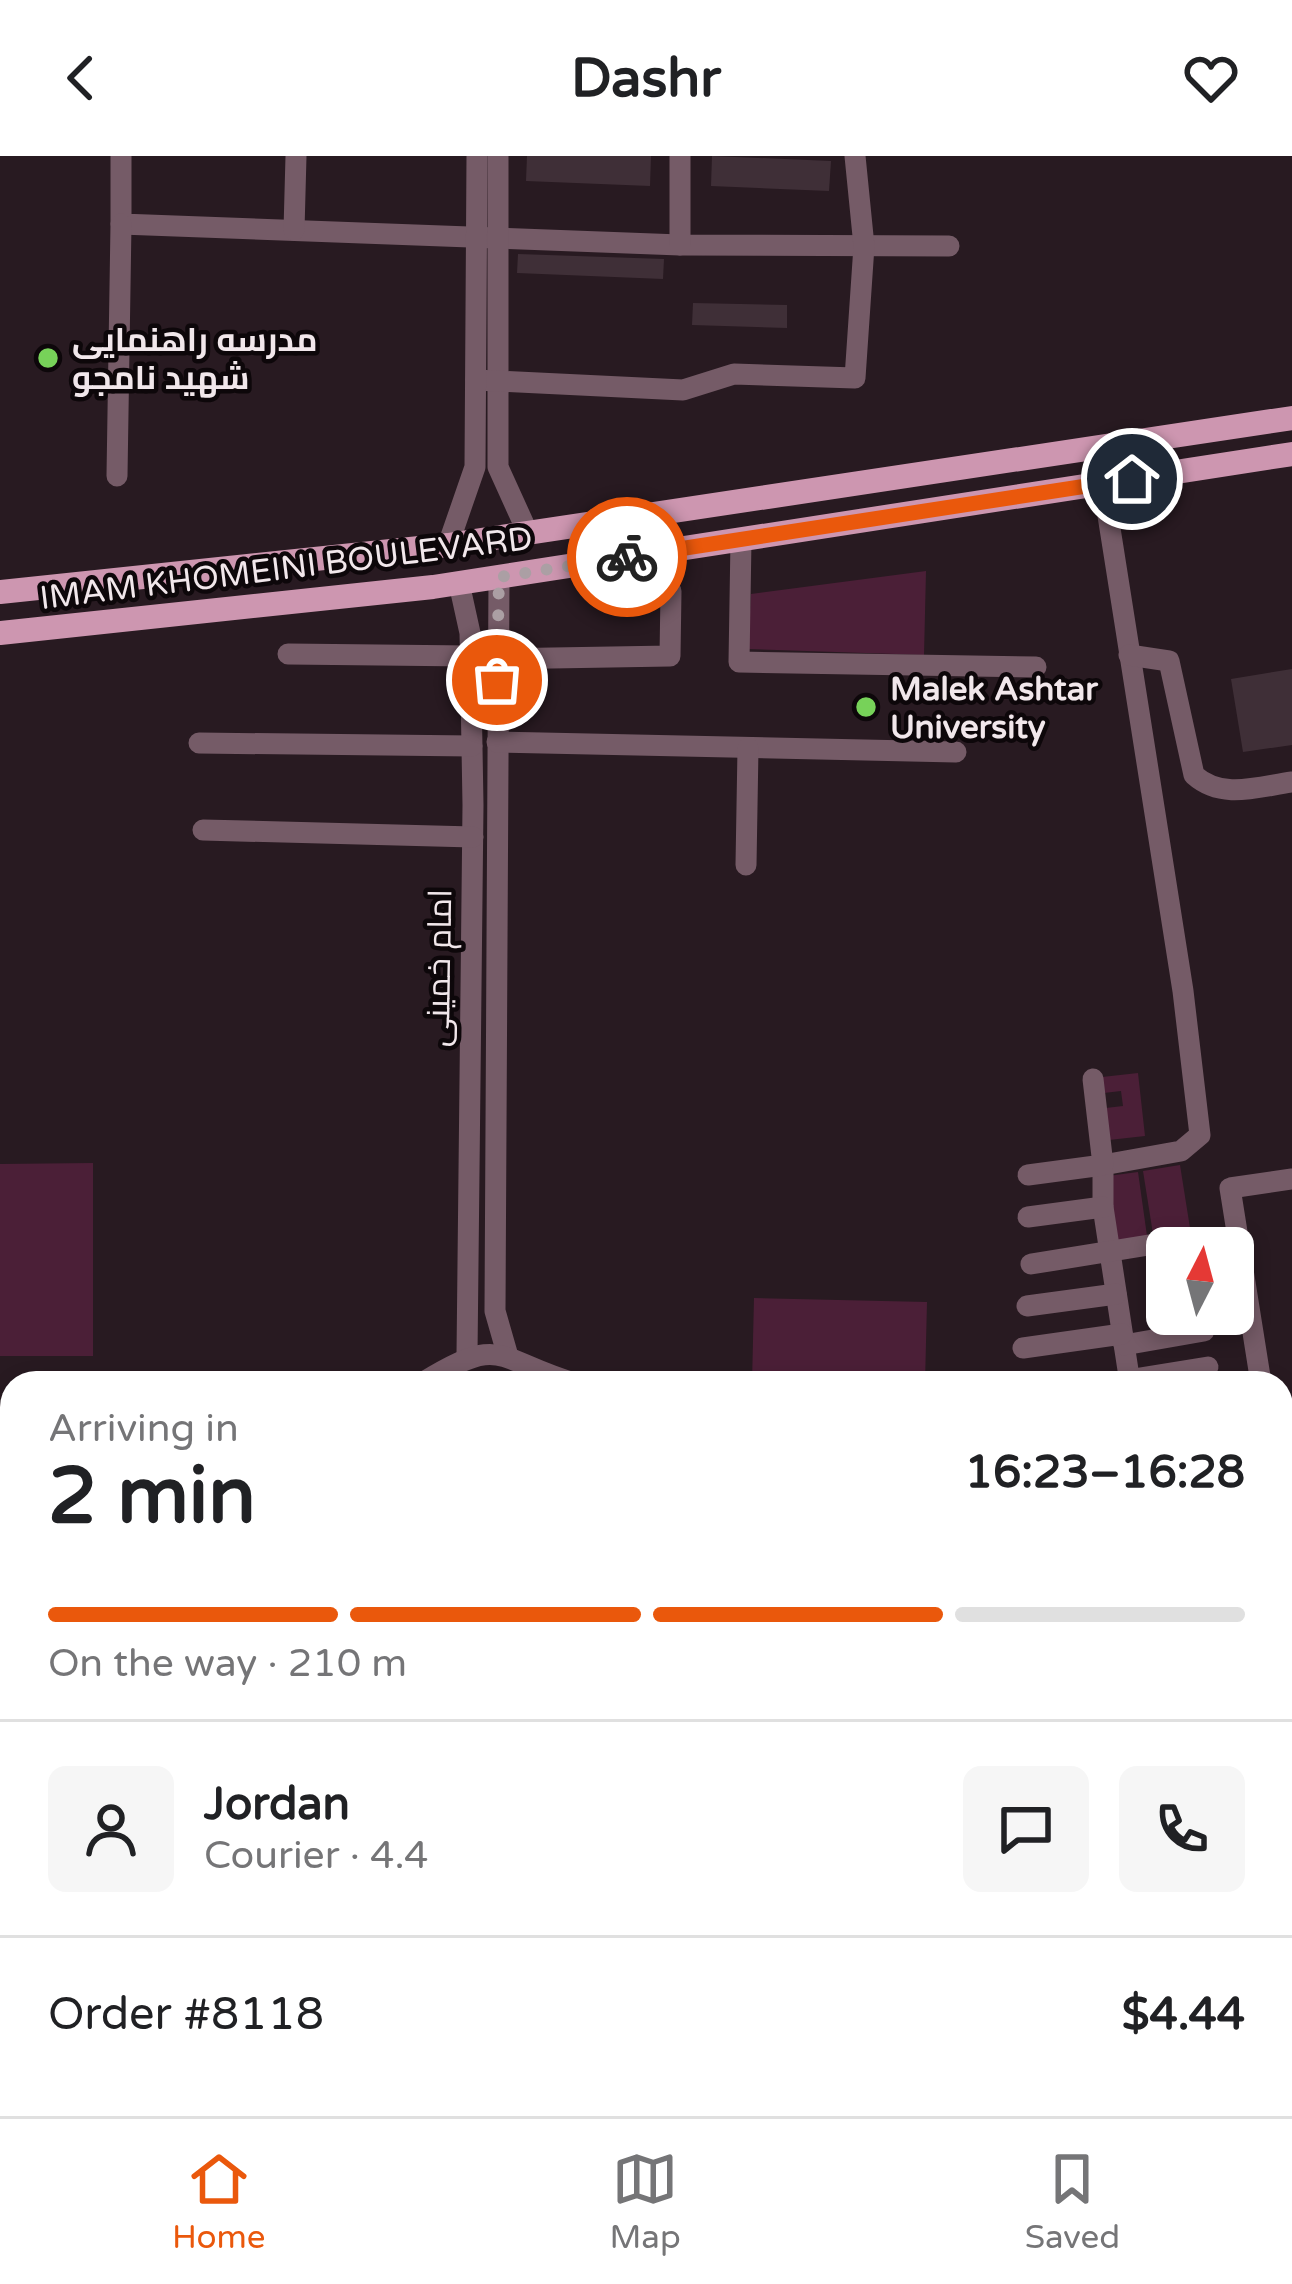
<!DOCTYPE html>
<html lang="en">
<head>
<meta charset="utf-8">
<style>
  :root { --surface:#fff; --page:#f6f6f6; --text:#202124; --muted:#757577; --line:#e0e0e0; --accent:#ea580c }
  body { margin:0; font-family:"Varela Round",Cairo,sans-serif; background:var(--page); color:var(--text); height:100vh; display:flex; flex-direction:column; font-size:45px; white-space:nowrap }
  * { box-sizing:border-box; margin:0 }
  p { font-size:39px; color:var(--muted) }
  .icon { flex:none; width:66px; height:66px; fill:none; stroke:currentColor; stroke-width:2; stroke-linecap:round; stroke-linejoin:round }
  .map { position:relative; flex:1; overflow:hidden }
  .panel { position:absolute; left:0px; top:1215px; width:1293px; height:747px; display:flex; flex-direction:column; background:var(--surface); border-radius:36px 36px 0 0; box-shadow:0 6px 18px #0003 }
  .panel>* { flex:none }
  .needle { width:78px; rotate:6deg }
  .fabs { position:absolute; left:1146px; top:1071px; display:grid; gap:24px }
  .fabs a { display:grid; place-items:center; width:108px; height:108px; border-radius:18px; background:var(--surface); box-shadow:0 6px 18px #0003; font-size:60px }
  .pin { position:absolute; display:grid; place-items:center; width:102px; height:102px; color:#fff; margin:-51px; border:6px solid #fff; border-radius:50%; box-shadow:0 3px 12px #0007 }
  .courier { position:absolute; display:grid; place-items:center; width:120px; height:120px; margin:-60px; border:9px solid #ea580c; border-radius:50%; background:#fff; color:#222; box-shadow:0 3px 15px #0007 }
  .headline em { font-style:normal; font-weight:700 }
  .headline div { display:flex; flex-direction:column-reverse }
  .headline { display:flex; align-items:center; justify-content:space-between; height:204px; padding:0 48px }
  h1 { font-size:78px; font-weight:700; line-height:90px }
  .bar { display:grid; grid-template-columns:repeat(4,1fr); gap:18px 12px; align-content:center; height:144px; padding:0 48px }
  .bar i { height:15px; border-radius:9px; background:var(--line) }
  .bar .current { background:var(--accent) }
  .bar p { grid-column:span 4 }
  .line { display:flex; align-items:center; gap:30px; padding:0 48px; border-top:3px solid var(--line) }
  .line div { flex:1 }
  .round { display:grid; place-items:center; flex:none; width:126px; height:126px; border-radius:18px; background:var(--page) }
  header { display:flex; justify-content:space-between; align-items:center; height:156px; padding:0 48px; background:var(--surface); font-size:54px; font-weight:700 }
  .dock { display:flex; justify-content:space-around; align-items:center; height:168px; border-top:3px solid var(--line); background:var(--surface); font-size:33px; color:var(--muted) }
  .dock a { display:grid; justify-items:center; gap:6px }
  .dock .current { color:var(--accent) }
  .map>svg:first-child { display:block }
  .green { fill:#4b1f37 }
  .water { fill:#935776; stroke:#af8299; stroke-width:3 }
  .building { fill:#3f2f37 }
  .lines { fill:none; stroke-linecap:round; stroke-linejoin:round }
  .path { stroke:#8f8389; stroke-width:3; stroke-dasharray:12 6; stroke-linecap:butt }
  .minor { stroke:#755b67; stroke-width:21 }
  .major { stroke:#cd96b0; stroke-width:24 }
  .done { stroke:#ab9fa4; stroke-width:12; stroke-dasharray:0 21.6 }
  .route { stroke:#ea580c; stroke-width:15 }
  .poi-dot { fill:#77d259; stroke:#0d070a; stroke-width:4.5 }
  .labels { text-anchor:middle; stroke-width:9; stroke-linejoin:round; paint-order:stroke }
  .poi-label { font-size:33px; font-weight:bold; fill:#f1e7eb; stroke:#0d070a; text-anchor:start }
  .street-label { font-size:33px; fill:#f1e7eb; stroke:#0d070a }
</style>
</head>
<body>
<header><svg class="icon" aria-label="back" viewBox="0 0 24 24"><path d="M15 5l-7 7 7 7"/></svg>Dashr<svg class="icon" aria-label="heart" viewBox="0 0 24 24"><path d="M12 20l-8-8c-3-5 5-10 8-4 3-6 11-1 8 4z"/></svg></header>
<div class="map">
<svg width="1292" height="1960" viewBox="0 0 1292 1960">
  <rect width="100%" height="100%" fill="#281a21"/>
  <!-- green -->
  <g class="green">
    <polygon points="926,415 924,499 748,493 751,438"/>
    <polygon points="1138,917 1145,980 1100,985 1097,953 1123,950 1121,935 1095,938 1093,922"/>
    <polygon points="93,1007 93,1200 0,1200 0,1008"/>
    <polygon points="1180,1009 1190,1072 1153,1078 1143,1015"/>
    <polygon points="1138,1016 1147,1080 1118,1085 1108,1020"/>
    <polygon points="754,1142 927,1146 925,1227 752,1227"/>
  </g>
  <!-- water -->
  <polygon class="water" points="1292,1828 1292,1960 0,1960 0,1919 12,1918 12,1950 1281,1950 1281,1829"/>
  <!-- building -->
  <g class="building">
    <polygon points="527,0 651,0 650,30 526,25"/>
    <polygon points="712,0 831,5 829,35 711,30"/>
    <polygon points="518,98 664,103 663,123 517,117"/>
    <polygon points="693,147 787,149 787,172 692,169"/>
    <polygon points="1292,513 1292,589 1243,596 1231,523"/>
  </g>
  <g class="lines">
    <!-- path -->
    <g class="path">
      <polyline points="1281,1650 1292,1647"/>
      <polyline points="1281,1705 1292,1703"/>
    </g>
    <!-- minor -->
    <g class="minor">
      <polyline points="121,0 121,68 680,89 949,90"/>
      <polyline points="498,0 498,311 527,375"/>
      <polyline points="680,0 680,89"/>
      <polyline points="294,74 296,0"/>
      <polyline points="476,224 683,234 734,218 855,222 864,90 855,0"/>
      <polyline points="117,320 121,68"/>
      <polyline points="1103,328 1183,835 1200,979 1181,995 1103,1009 1103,1051 1130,1227"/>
      <polyline points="741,384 739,506 1036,511"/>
      <polyline points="448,389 475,311 477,0"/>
      <polyline points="499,421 495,1155 507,1197"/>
      <polyline points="459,427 470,477 473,649 467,1199"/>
      <polyline points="288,498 470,500"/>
      <path d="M1129 499 1169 505 1194 619C1222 644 1257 631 1292 626"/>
      <polyline points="498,503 670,500 671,435"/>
      <polyline points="497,586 956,596"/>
      <polyline points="199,587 472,590"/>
      <polyline points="203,674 473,681"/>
      <polyline points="746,709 748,592"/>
      <polyline points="1028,1019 1103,1009 1093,923"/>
      <polyline points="1028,1061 1103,1051"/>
      <polyline points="1031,1108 1192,1082"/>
      <polyline points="1027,1150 1116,1138"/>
      <polyline points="1124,1189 1204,1175"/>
      <polyline points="1023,1192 1122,1178"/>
      <path d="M422 1227C504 1177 494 1203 574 1227"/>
      <polyline points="1109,1227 1208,1211"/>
      <polyline points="1261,1227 1230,1032 1292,1023"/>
      <polyline points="1281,1349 1292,1417"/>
      <polyline points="1281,1488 1292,1485"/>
      <polyline points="1281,1617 1292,1615"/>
      <polyline points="0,1647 12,1647"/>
      <polyline points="0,1853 12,1846"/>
    </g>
    <!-- major -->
    <g class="major">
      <polyline points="0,436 448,389 1292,262"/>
      <polyline points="0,477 433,431 1292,298"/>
      <polyline points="1281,1502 1292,1501"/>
      <polyline points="1281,1567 1292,1566"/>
      <polyline points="0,1595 12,1597"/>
      <polyline points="0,1792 12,1783"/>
      <polyline points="0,1821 12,1813"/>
    </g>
  </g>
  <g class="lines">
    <!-- done -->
    <polyline class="done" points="497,524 499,421 627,401"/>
    <!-- route -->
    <polyline class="route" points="627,401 1132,323"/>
  </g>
  <!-- markers -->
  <g class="poi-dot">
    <circle cx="48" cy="202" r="12"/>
    <circle cx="866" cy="551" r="12"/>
  </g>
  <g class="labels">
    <!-- poi labels -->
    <g class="poi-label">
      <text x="72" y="195">مدرسه راهنمایی<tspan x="72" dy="38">شهید نامجو</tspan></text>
      <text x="890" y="544">Malek Ashtar<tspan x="890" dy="38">University</tspan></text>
    </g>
    <!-- street labels -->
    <g class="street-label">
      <text transform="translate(286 411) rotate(-7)" y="12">IMAM KHOMEINI BOULEVARD</text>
      <text transform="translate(438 812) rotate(-89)" y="12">امام خمینی</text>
    </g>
  </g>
</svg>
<div class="fabs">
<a><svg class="needle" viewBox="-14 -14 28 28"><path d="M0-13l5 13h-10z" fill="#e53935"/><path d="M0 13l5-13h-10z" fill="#757577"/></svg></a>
</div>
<div class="pin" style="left:497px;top:524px;background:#ea580c"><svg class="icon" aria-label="bag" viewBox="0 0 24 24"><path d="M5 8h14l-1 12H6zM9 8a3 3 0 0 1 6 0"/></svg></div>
<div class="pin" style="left:1132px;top:323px;background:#1f2937"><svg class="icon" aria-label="home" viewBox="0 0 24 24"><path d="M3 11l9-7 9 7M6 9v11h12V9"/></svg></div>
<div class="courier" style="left:627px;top:401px"><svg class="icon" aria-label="bike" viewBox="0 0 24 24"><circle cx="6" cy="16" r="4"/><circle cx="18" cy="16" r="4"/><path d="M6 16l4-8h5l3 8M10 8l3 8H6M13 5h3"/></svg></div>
<section class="panel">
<div class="headline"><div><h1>2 min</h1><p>Arriving in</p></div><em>16:23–16:28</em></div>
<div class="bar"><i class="current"></i><i class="current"></i><i class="current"></i><i></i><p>On the way · 210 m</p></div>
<div class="line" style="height:216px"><a class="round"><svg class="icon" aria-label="person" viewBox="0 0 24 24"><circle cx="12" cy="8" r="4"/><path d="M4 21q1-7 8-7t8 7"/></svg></a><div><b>Jordan</b><p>Courier · 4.4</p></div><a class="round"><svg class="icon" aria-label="chat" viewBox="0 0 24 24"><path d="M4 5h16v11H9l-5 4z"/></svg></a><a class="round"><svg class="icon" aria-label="phone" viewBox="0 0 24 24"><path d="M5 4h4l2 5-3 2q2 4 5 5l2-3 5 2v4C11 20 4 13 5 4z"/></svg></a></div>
<div class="line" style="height:156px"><div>Order #8118</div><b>$4.44</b></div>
</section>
</div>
<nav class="dock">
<a class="current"><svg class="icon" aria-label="home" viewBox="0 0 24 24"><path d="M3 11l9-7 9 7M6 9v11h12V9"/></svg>Home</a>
<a><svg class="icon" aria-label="map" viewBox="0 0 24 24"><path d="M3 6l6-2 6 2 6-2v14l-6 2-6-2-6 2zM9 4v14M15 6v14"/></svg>Map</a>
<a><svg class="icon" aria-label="saved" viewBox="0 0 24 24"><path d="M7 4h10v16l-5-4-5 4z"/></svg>Saved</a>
</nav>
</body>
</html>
